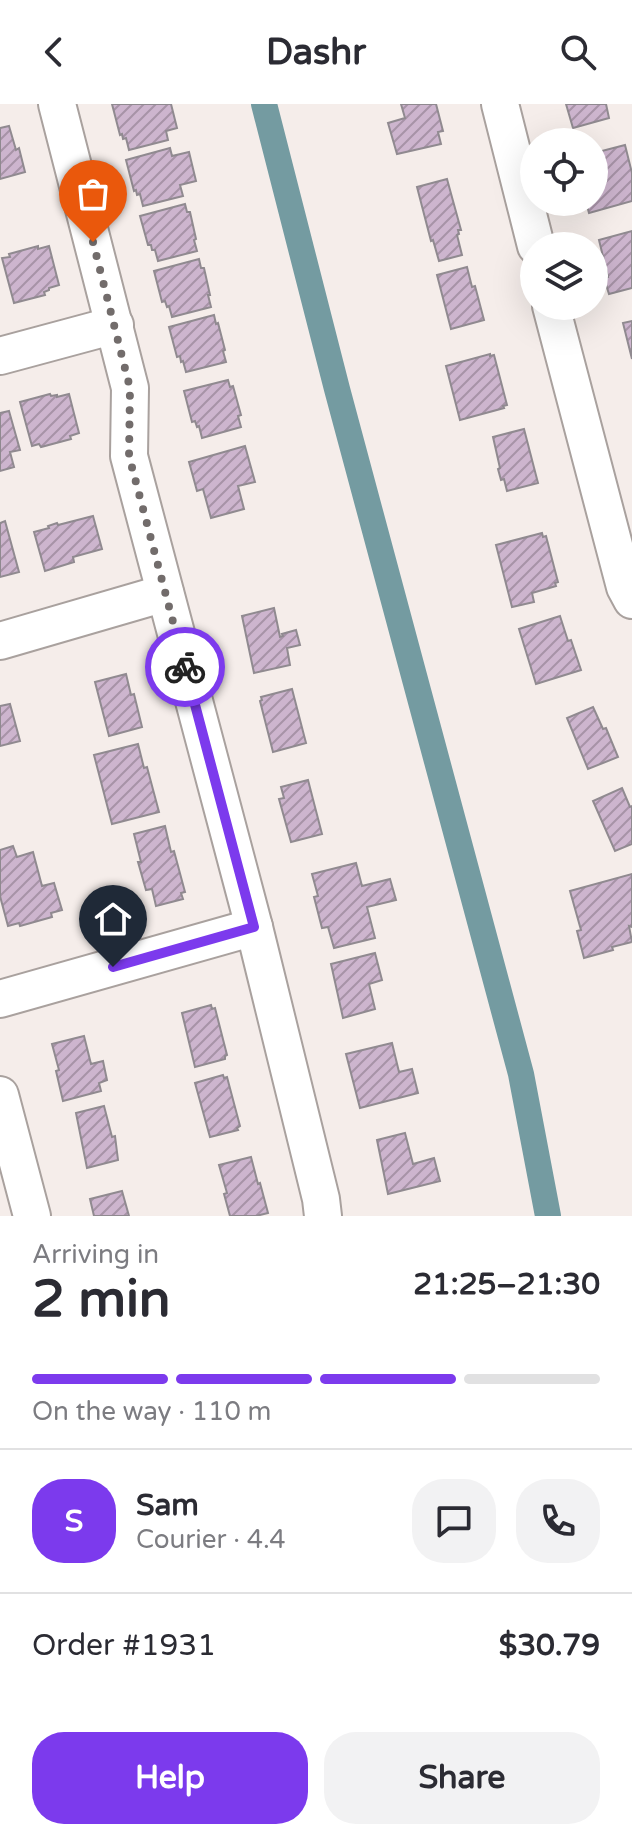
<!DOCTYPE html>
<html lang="en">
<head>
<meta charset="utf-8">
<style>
  :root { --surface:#fff; --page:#f2f2f3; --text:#2b2b33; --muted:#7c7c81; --line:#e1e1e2; --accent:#7c3aed }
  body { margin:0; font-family:"Varela Round",sans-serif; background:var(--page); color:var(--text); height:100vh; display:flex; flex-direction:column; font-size:30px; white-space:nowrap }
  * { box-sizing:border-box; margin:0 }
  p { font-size:26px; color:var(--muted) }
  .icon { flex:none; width:44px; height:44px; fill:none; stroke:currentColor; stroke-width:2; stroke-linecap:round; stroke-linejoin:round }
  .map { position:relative; height:1112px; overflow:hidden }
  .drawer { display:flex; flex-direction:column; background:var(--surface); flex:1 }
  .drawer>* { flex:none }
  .controls { position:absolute; left:520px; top:24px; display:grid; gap:16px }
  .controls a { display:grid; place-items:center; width:88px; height:88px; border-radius:50%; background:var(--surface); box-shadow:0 8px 32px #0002; font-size:40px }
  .pin { position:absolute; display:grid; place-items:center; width:68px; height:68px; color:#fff; margin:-82px -34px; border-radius:50% 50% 50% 0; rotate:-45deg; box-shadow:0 0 8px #0007 }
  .pin .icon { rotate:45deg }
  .courier { position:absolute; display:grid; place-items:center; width:80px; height:80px; margin:-40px; border:6px solid #7c3aed; border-radius:50%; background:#fff; color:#222; box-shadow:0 2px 10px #0007 }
  .head em { font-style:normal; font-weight:700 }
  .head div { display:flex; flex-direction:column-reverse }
  .head { display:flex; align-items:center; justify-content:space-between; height:136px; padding:0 32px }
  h1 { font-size:52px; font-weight:700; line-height:60px }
  .bar { display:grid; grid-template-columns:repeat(4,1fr); gap:12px 8px; align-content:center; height:96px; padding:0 32px }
  .bar i { height:10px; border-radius:6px; background:var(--line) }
  .bar .active { background:var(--accent) }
  .bar p { grid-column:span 4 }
  .line { display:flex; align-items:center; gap:20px; padding:0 32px; border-top:2px solid var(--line) }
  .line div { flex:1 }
  .round { display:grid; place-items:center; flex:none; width:84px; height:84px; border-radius:32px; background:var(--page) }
  .button { display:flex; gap:16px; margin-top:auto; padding:16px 32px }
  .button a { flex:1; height:92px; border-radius:32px; background:var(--accent); color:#fff; font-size:32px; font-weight:700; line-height:92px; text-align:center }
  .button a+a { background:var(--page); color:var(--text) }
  header { display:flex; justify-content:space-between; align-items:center; height:104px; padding:0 32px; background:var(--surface); font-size:36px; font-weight:700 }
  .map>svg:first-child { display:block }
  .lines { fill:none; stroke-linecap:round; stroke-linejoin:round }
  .canal { stroke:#749ba1; stroke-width:26 }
  .building { fill:url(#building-hatch); stroke:#908a90; stroke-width:2 }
  .minor-casing { stroke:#a9a19e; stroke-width:40 }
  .minor { stroke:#fff; stroke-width:36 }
  .done { stroke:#726c6b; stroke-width:8; stroke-dasharray:0 14.4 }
  .route { stroke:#7c3aed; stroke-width:10 }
</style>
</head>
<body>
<header><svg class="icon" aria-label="back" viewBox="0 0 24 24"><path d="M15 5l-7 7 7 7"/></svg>Dashr<svg class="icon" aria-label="search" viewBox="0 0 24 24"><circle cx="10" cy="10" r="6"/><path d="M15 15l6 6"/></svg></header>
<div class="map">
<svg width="632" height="1112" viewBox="0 0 632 1112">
  <defs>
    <pattern id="building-hatch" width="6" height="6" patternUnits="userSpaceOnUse" patternTransform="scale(2)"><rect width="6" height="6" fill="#cdb5ce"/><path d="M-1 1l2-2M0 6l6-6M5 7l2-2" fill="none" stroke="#a793a7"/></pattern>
  </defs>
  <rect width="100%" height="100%" fill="#f5edea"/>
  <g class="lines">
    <!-- canal -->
    <polyline class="canal" points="264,0 337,285 521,970 548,1112"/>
  </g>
  <!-- building -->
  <g class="building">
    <polygon points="112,0 171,0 177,24 166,27 168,36 129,46 126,34 123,35 122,30 120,31"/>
    <polygon points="401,0 436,0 443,27 438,28 441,40 397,50 388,19 405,14"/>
    <polygon points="566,0 606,0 609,14 573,24"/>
    <polygon points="9,22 16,46 19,44 25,68 0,75 0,24"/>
    <polygon points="625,41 632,69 632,97 589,109 586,98 594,98 594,49"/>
    <polygon points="170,44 172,52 189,48 196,77 180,81 183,92 143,102 140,90 137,91 136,86 134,87 126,56"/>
    <polygon points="447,75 461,126 458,126 459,130 457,131 462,151 439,157 433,136 431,137 417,83"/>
    <polygon points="185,100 187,108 190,108 196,135 194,136 197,147 158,157 155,146 152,146 151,141 148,141 140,112"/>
    <polygon points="632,127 632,184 609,190 604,174 608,173 599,136"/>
    <polygon points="38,142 38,145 49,142 59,181 49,184 49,186 44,188 45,191 14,199 2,154 10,153 9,150"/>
    <polygon points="199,155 201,164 204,164 210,191 208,191 211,203 172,213 169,202 167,203 165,197 162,198 154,167"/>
    <polygon points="467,163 472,183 475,182 484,216 451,225 437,171"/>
    <polygon points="214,211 216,220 218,219 225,246 223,247 226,258 186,268 183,257 181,258 180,252 177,253 169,223"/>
    <polygon points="632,217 632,255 623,219"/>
    <polygon points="490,250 490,252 494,251 507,301 503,302 504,304 460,316 446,262"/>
    <polygon points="228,276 230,283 233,282 241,311 238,312 241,323 202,334 199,322 197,323 195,317 192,318 184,287"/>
    <polygon points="50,290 51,292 57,291 57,293 69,290 79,329 70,332 71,335 41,343 39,340 32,342 20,298"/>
    <polygon points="9,307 20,346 10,348 14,363 0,367 0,309"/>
    <polygon points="524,325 538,379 507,387 504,375 501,376 498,365 500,364 493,333"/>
    <polygon points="245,342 255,378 238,382 244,405 211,414 203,385 197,387 189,358"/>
    <polygon points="93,412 102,445 73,453 74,458 45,467 34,428 49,424 48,422 57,419 58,421"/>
    <polygon points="5,417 19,468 0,473 0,419"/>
    <polygon points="542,429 543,433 546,432 558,478 555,479 556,482 532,489 534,498 512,503 496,441"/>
    <polygon points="274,504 280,533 283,532 282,530 296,526 300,541 287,544 290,561 254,569 242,512"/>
    <polygon points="560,512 568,537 571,536 581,566 536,580 519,525"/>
    <polygon points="126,570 131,591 134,590 142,623 109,632 95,578"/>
    <polygon points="292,585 306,639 273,648 260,597 262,596 261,593"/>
    <polygon points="10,600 20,637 0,642 0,602"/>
    <polygon points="593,603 603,625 606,624 618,653 588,665 567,614"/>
    <polygon points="138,640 144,664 147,663 159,708 112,720 94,651"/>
    <polygon points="308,676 322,730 291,738 279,695 284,694 281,683"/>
    <polygon points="622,684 630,703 632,702 632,740 615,747 593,697"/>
    <polygon points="165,722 171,748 174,747 185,788 181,789 183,795 156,802 152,785 146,786 138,758 141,758 134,730"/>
    <polygon points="13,742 17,753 33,748 42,782 54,779 62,806 51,809 52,813 20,822 19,819 8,822 0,792 0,746"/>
    <polygon points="356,759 362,782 390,775 396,796 367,803 375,834 334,844 328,823 322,824 314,793 318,792 312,770"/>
    <polygon points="632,770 632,823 629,822 632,838 612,843 613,846 584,854 577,827 581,826 570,787"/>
    <polygon points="375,849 382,876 369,880 375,905 343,914 331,860"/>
    <polygon points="211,901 212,905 215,904 227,951 225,952 225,955 195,963 182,909"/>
    <polygon points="84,932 91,960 103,957 107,976 99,979 101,987 63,997 56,967 59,966 52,940"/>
    <polygon points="392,939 399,968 412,965 418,989 360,1004 346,950"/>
    <polygon points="223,971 224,974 227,973 240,1022 237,1024 238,1026 210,1033 195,979"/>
    <polygon points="104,1002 112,1033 115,1032 118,1056 87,1064 76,1009"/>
    <polygon points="405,1029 413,1060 434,1054 440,1077 388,1090 377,1036"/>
    <polygon points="251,1053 258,1080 260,1079 268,1109 256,1112 230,1112 224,1090 227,1089 219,1061"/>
    <polygon points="122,1087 129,1112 94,1112 90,1095"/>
  </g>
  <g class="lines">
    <defs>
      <g id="minor">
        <polyline points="57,0 130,284 129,352 254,823 321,1095 323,1112"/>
        <polyline points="500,0 536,142"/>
        <polyline points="551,202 625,483 632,496"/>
        <polyline points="0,252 115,221"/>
        <polyline points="0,537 165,489"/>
        <polyline points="0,895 254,823"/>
        <polyline points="0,991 32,1112"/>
      </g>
    </defs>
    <!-- minor casing -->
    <use href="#minor" class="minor-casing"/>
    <!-- minor -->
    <use href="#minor" class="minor"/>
  </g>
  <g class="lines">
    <!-- done -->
    <polyline class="done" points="93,138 130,284 129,352 185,563"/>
    <!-- route -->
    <polyline class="route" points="113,863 254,823 185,563"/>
  </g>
</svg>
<div class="controls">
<a><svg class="icon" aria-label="locate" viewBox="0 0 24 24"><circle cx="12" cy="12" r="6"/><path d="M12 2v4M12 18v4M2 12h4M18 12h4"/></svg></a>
<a><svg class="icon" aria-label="layers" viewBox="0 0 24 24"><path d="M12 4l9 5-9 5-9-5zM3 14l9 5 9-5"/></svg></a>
</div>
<div class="pin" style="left:93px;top:138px;background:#ea580c"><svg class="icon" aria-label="bag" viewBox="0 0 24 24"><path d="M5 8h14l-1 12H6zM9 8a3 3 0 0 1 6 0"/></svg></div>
<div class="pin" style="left:113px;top:863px;background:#1f2937"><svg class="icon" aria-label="home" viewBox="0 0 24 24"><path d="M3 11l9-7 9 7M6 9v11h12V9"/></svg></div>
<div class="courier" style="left:185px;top:563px"><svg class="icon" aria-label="bike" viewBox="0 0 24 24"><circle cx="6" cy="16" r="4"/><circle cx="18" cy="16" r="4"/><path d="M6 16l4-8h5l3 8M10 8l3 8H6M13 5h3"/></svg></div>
</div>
<section class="drawer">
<div class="head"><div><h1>2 min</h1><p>Arriving in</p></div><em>21:25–21:30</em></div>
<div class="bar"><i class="active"></i><i class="active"></i><i class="active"></i><i></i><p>On the way · 110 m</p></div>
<div class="line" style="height:144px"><b class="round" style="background:var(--accent);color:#fff">S</b><div><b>Sam</b><p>Courier · 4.4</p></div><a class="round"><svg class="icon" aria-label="chat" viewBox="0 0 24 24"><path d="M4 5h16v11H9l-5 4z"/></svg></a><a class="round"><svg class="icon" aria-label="phone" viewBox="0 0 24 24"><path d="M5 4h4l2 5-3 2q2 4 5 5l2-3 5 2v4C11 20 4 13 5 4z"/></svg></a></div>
<div class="line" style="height:104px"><div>Order #1931</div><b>$30.79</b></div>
<div class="button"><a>Help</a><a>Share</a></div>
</section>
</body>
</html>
